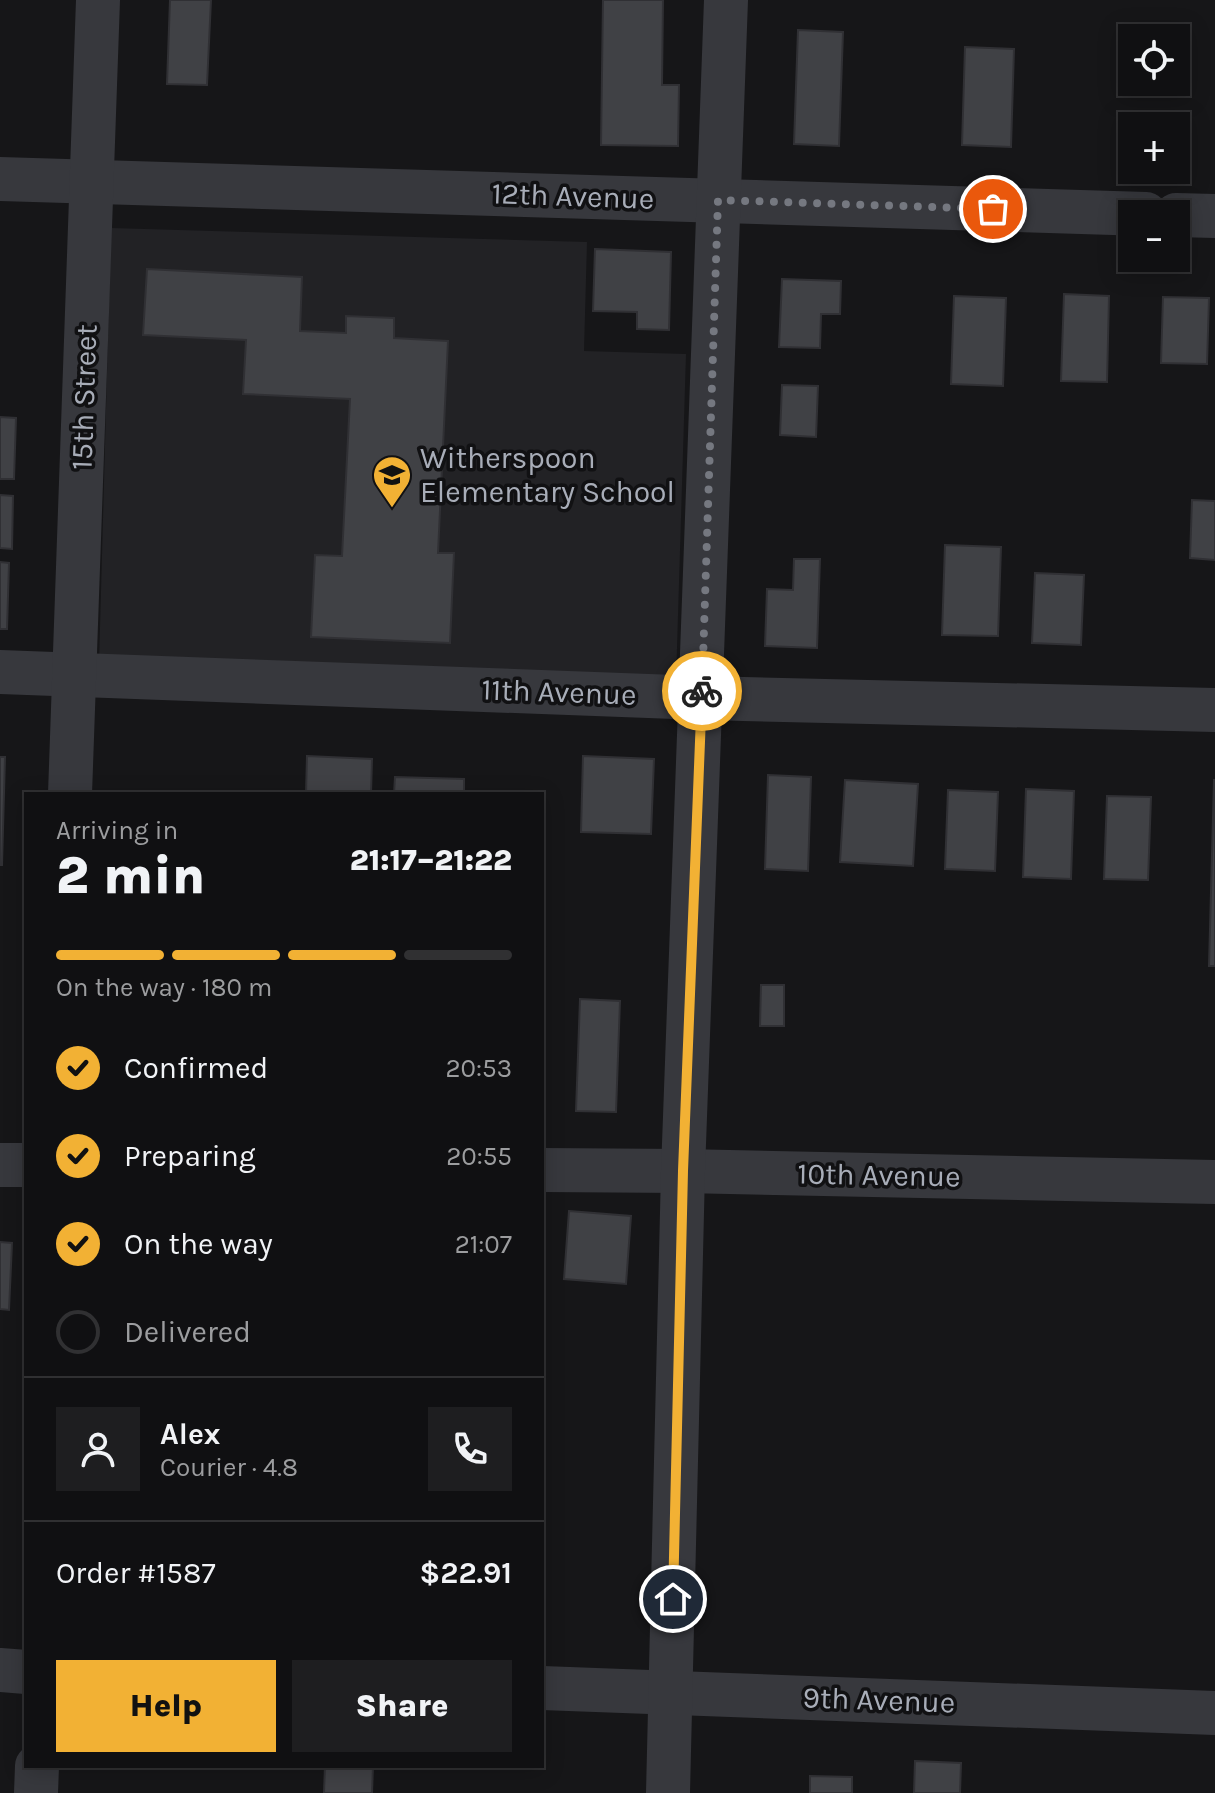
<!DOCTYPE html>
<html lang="en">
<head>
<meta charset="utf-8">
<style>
  :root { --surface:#101012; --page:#1e1e20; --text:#f1f3f6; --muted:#9c9d9f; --line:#303032; --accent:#f2b134 }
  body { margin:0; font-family:Karla,sans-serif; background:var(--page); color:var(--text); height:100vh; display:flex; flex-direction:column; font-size:30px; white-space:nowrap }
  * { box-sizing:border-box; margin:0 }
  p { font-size:26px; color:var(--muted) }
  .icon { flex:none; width:44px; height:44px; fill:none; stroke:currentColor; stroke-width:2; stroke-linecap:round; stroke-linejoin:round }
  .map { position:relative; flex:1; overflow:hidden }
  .side { position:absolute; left:24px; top:792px; width:520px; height:976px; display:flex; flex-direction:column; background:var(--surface); border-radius:0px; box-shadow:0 4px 20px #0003,0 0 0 2px var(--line) }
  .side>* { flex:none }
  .buttons { position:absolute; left:1118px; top:24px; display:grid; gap:16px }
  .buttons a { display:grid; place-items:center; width:72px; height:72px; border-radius:0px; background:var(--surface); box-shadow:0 4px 20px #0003,0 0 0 2px var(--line); font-size:40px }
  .pin { position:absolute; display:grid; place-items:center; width:68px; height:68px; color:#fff; margin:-34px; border:4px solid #fff; border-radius:50%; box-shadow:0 2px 8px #0007 }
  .courier { position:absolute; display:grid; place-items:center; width:80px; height:80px; margin:-40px; border:6px solid #f2b134; border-radius:50%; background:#fff; color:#222; box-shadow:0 2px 10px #0007 }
  .overview em { font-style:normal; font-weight:800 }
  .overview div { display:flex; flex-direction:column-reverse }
  .overview { display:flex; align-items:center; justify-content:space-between; height:136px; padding:0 32px }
  h1 { font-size:52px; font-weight:800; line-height:60px }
  .bar { display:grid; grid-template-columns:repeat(4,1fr); gap:12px 8px; align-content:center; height:96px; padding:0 32px }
  .bar i { height:10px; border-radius:6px; background:var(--line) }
  .bar .current { background:var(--accent) }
  .bar p { grid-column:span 4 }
  .line { display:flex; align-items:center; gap:20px; padding:0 32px; border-top:2px solid var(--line) }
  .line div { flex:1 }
  .round { display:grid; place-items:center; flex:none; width:84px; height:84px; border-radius:0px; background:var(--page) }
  ol { padding:0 32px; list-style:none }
  li { display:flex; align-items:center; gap:24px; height:88px }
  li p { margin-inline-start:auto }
  li .icon { padding:8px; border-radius:50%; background:var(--accent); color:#111; stroke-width:4 }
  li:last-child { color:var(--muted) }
  li i { width:44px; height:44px; border:4px solid var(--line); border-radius:50% }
  .button { display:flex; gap:16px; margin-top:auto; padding:16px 32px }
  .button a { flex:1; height:92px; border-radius:0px; background:var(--accent); color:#111; font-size:32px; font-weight:800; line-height:92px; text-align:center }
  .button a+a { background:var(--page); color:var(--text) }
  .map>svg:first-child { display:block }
  .built { fill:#222225 }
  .building { fill:#404145; stroke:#303034; stroke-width:2 }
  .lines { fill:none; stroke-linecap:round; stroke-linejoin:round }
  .minor { stroke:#37383d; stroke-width:44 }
  .done { stroke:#757880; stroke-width:8; stroke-dasharray:0 14.4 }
  .route { stroke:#f2b134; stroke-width:10 }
  .labels { text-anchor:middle; stroke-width:7; stroke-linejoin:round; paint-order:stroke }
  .street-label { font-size:30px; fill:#a8adb8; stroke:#111113 }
  .poi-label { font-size:30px; fill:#a8adb8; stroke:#111113; text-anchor:start }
</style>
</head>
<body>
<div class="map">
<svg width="1215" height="1793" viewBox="0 0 1215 1793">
  <rect width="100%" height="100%" fill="#161618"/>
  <!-- built -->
  <polygon class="built" points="111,228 587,242 584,351 686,354 676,681 99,664"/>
  <!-- building -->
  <g class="building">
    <polygon points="170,0 211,0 207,85 167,84"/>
    <polygon points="603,0 663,0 662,85 679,85 678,146 601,145"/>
    <polygon points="798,30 843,32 839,146 794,144"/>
    <polygon points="965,47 1014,49 1011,147 962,145"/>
    <polygon points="595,249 671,252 669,330 637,329 637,312 593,311"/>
    <polygon points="147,269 302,277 300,331 346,333 346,316 394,318 394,338 448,341 438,553 454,553 450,643 311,637 315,555 342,556 350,399 243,394 246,340 143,335"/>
    <polygon points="782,279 841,281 840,314 821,314 820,348 779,347"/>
    <polygon points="1064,294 1109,296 1107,382 1061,381"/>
    <polygon points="954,296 1006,298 1003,386 951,384"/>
    <polygon points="1163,297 1209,298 1207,364 1161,363"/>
    <polygon points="782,385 818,386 816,437 780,435"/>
    <polygon points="0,417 16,418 14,479 0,479"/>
    <polygon points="0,495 13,496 12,549 0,548"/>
    <polygon points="1192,500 1215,501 1215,560 1190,558"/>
    <polygon points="945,545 1001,547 998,636 942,635"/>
    <polygon points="794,559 820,559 817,648 765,646 767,589 793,590"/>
    <polygon points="0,562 9,563 7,629 0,629"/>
    <polygon points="1035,573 1084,575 1081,645 1032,643"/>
    <polygon points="307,756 372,759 371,794 306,794"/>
    <polygon points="583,756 654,759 651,834 581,832"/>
    <polygon points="0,757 5,757 2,865 0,865"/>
    <polygon points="768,775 811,777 808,871 765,869"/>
    <polygon points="395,777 464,779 464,794 394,794"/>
    <polygon points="845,780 918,784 913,866 840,862"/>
    <polygon points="1214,780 1215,780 1215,966 1209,966"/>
    <polygon points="1026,789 1074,791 1071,879 1023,877"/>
    <polygon points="948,790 998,792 995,871 945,869"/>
    <polygon points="1107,796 1151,797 1148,880 1104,879"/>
    <polygon points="542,947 545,947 542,1057"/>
    <polygon points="761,985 784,985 784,1026 760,1026"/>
    <polygon points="580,999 620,1001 616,1112 576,1111"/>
    <polygon points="569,1211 631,1216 626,1284 564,1279"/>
    <polygon points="0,1242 12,1243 9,1310 0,1309"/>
    <polygon points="915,1761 961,1763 960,1793 914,1793"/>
    <polygon points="325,1766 373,1766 372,1793 324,1793"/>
    <polygon points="810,1776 852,1777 852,1793 810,1793"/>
  </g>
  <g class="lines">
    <!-- minor -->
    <g class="minor">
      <polyline points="0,179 1146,214"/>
      <polyline points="1176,215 1215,216"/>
      <polyline points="0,672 702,698 1215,710"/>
      <polyline points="70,794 98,0"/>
      <polyline points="0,1165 26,1165"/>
      <polyline points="542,1170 683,1171 1215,1182"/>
      <polyline points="0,1670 26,1672"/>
      <polyline points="542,1688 1215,1713"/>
      <polyline points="36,1793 37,1766"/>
      <polyline points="668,1793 683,1171 726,0"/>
    </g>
  </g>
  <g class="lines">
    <!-- done -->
    <polyline class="done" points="702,691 718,200 993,209"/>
    <!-- route -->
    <polyline class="route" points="673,1599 683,1171 702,691"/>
  </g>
  <!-- icons -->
  <defs>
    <symbol id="school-pin" viewBox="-11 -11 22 30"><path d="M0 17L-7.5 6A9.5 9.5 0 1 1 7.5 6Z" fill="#f2b134" stroke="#111113"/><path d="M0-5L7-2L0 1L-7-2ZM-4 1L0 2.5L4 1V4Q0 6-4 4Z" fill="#111"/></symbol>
  </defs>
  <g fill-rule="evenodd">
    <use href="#school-pin" x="370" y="453" width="44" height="60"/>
  </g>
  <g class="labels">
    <!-- street labels -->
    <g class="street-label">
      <text transform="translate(573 196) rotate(2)" y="10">12th Avenue</text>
      <text transform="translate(84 397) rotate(-88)" y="10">15th Street</text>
      <text transform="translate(559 692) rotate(2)" y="10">11th Avenue</text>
      <text transform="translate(879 1175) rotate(1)" y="10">10th Avenue</text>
      <text transform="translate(879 1700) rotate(2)" y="10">9th Avenue</text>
    </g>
    <!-- poi labels -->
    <g class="poi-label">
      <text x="420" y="468">Witherspoon<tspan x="420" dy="34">Elementary School</tspan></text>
    </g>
  </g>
</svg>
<div class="buttons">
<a><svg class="icon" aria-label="locate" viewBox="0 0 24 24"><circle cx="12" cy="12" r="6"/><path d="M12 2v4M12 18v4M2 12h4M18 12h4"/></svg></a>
<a>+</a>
<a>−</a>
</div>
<div class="pin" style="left:993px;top:209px;background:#ea580c"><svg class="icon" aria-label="bag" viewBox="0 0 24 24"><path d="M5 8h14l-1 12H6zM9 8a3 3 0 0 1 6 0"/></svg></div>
<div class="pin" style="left:673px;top:1599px;background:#1f2937"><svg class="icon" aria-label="home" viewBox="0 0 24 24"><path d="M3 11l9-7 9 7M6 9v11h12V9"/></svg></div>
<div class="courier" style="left:702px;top:691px"><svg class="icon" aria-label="bike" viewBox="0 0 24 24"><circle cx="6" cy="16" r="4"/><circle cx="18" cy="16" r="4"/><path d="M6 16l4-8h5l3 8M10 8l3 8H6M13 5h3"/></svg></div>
<section class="side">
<div class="overview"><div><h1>2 min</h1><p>Arriving in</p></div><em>21:17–21:22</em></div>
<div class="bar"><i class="current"></i><i class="current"></i><i class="current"></i><i></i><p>On the way · 180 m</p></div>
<ol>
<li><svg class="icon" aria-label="check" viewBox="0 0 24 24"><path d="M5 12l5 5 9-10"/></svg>Confirmed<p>20:53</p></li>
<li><svg class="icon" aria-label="check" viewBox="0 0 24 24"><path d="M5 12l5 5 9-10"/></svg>Preparing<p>20:55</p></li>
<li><svg class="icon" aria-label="check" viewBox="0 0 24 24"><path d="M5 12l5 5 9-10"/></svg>On the way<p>21:07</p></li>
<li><i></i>Delivered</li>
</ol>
<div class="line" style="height:144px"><a class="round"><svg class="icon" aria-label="person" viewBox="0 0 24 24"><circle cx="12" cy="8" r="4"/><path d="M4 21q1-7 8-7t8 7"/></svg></a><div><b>Alex</b><p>Courier · 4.8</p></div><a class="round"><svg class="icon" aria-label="phone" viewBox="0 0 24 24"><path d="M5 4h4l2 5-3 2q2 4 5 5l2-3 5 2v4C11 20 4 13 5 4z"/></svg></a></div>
<div class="line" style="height:104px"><div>Order #1587</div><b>$22.91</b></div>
<div class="button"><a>Help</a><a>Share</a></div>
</section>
</div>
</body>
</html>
